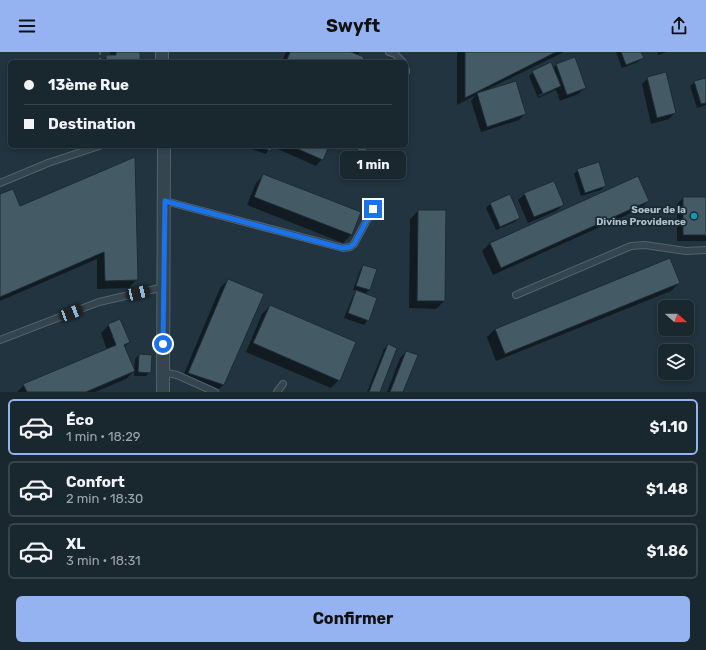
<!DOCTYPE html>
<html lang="fr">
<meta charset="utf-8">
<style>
:root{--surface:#19272f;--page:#26333b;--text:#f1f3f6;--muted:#9fa5aa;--line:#37444b;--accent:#95b2f1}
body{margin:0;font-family:Rubik,sans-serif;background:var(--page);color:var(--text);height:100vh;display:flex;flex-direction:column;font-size:15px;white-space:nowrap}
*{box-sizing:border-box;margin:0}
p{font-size:13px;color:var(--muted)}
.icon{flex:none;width:22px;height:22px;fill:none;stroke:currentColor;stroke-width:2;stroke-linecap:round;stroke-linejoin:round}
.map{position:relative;height:340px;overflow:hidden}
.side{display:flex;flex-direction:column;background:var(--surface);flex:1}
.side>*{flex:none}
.banner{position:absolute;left:8px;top:8px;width:400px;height:88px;border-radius:6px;box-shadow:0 2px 6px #0003,0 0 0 1px var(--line);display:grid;align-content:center;height:88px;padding:0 16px;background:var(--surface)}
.needle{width:26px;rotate:110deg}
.controls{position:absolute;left:658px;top:248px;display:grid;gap:8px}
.controls a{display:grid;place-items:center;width:36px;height:36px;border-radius:6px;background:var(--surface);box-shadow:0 2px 6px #0003,0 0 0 1px var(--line);font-size:20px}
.end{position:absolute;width:18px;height:18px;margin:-9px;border:5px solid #1a73e8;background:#fff;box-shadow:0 0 0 2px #fff}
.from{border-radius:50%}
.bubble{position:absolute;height:28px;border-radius:6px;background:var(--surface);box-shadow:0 2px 6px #0003,0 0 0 1px var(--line);font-size:13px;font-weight:700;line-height:28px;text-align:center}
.car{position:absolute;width:12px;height:24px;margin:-12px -6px;border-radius:5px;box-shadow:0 0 3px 1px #0007;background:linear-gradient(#222 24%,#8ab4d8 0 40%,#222 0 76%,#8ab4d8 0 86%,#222 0)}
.banner b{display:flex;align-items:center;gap:14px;height:38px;font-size:15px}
.banner b+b{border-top:1px solid var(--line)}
.banner i{width:10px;height:10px;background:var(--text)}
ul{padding:7px 0 0;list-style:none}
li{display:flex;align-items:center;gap:12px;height:56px;margin:0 8px 6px;padding:0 8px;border:2px solid var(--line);border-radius:6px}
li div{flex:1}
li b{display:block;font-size:15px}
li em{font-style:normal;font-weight:700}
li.selected{border-color:var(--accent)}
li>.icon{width:36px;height:36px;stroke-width:1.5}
.primary-button{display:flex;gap:8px;margin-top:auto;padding:8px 16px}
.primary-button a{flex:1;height:46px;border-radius:6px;background:var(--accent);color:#111;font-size:16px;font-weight:700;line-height:46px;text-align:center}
header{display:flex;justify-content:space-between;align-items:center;height:52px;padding:0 16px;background:var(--accent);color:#111;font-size:18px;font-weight:700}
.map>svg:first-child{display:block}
.shadow{fill:#0007;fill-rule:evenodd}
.building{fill:#445b65;stroke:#1c2c36}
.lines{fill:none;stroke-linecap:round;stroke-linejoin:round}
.service-casing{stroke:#53636d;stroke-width:8}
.minor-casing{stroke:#53636d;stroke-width:14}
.path{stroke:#415c59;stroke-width:2;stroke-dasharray:3 3;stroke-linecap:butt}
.service{stroke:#35454f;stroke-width:6}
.minor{stroke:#35454f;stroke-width:12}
.route{stroke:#1a73e8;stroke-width:5}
.culture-dot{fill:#0f9aa8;stroke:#1a2a33;stroke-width:1.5}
.labels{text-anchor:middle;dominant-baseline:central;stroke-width:3.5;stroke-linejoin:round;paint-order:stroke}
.poi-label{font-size:10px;font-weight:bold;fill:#b0c0ca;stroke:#1a2a33;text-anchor:end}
</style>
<header><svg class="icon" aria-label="menu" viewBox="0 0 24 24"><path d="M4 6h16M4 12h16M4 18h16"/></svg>Swyft<svg class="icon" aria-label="share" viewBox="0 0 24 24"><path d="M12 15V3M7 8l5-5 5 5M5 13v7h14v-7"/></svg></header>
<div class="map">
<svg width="706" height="340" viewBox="0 0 706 340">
<rect width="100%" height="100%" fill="#21343f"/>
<!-- shadow -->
<path class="shadow" d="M110,0H139V10H101L107,4H110Z
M286,0H360L357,3L361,10H282Z
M457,0H564L486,38L525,62L519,68L481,80L471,49L476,43L457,53Z
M616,0H640L642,6L638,10L622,16Z
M657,0H667L658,3Z
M574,6L585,36L578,42L560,49L556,38L538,46L529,24L533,20L553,16L556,13ZM556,35V37L538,45V43Z
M648,26L675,61L669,67L651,72L642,32Z
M706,27V53L697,56L690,34L695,30Z
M242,94H328L322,107L316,114L271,94L266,102Z
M359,95L362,121L357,125L346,121L355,99Z
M134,106L137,227L129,236L97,237V207L0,249V143L20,155Z
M578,118L605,133L601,138L581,144L574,122Z
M264,123L360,161L351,183L343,191L247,153L256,131Z
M638,125L648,149L640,157L493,223L482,199L490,191Z
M525,142L563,153L556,159L528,171L518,148Z
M683,146H706V189H677V152Z
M490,152L519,166L515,170L496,178L486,156Z
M418,159L444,249L436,257L409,256L410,167Z
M364,214L369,238L365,242L368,268L364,273L344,266L353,244L357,239L353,238L360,218Z
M228,228L263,242L223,333L216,340H213L181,329L220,236Z
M679,231L671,239L496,309L487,285L495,277Z
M270,254L339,328L331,336L246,300L262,262Z
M109,273L129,290L124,295L134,319L126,327L95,340H17L24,333L107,298L101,281Z
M388,293L379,340H367L384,297Z
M406,300L402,340H387L400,306Z
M139,303L150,320L146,324H134L135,307Z"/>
<!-- building -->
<path class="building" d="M116,0H140V10H106V3H116Z
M290,0H351L364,5L362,10H286Z
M465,0H556L465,46Z
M621,0H641L644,6L626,13Z
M575,5L586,36L567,43L556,12Z
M551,10L561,34L543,42L532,19Z
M666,20L676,61L657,66L647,25Z
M706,26V51L701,52L694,29Z
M516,29L526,62L487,75L477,41Z
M257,94H272L271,99Z
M291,94H329L323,108Z
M359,94L371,99L363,122L350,117Z
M135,105L138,228L105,229L104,200L0,245V142L13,137L20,154Z
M599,110L606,134L585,141L577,117Z
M263,122L361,160L352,183L254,145Z
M638,124L649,149L501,216L490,191Z
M554,129L564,153L534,165L524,141Z
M510,142L520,166L500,175L490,151Z
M683,145H706V183H683Z
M418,158H446L445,249H417Z
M670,206L680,231L505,302L495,277Z
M363,213L377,217L370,238L356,234Z
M228,227L264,242L224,333L188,321Z
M356,238L377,246L369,269L348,261Z
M270,253L356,290L340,329L253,291Z
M120,267L130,290L124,293L135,319L86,340H27L23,332L116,293L108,272Z
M388,292L397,296L380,340H369Z
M406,299L418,303L403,340H390Z
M139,302L152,303L151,321L138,320Z"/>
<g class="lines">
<!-- service casing -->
<g class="service-casing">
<path id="service" d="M389,0L395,2L403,10
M406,18V20
M0,131L48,111L99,94
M165,149L343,196L350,195L354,192L373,157
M516,243L631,194L645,193L686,199L706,198
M0,288L99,250L164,235
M162,320L177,323L215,340
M277,340L283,332"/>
</g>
<!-- minor casing -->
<g class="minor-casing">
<path id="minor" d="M162,0V10
M163,340L164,94"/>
</g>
<!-- path -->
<path class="path" d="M100,0V10"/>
<!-- service -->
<use href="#service" class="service"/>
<!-- minor -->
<use href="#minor" class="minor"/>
</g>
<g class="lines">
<!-- route -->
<path class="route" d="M163,292L165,149L342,196L350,195L354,192L373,157"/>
</g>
<!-- markers -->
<circle class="culture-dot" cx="694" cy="164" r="4"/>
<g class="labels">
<!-- poi labels -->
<g class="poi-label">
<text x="686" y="158">Soeur de la<tspan x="686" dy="12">Divine Providence</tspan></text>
</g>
</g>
</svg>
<div class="controls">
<a><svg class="needle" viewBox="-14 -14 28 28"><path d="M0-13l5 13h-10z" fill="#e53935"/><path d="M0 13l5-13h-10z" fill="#9fa5aa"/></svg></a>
<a><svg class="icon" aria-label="layers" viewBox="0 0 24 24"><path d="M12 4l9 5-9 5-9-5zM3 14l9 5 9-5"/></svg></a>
</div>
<i class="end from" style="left:163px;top:292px"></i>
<i class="end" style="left:373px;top:157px"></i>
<div class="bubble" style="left:340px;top:99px;width:66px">1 min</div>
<i class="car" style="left:138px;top:241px;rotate:77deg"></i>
<i class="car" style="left:71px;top:261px;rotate:69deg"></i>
<div class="banner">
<b><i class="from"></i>13ème Rue</b>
<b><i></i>Destination</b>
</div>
</div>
<section class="side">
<ul>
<li class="selected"><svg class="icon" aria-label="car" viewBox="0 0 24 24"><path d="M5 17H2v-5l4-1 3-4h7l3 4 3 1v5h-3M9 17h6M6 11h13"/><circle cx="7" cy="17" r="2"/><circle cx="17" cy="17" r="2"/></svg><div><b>Éco</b><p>1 min · 18:29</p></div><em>$1.10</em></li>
<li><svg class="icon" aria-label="car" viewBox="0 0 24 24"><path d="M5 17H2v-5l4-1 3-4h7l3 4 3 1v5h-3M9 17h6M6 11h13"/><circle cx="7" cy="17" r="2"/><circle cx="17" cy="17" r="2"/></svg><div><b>Confort</b><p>2 min · 18:30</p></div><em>$1.48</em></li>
<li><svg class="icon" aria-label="car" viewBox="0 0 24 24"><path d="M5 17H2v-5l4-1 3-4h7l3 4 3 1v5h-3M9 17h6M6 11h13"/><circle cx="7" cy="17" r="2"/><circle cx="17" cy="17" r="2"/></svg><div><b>XL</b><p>3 min · 18:31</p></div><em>$1.86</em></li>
</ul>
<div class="primary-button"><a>Confirmer</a></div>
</section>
